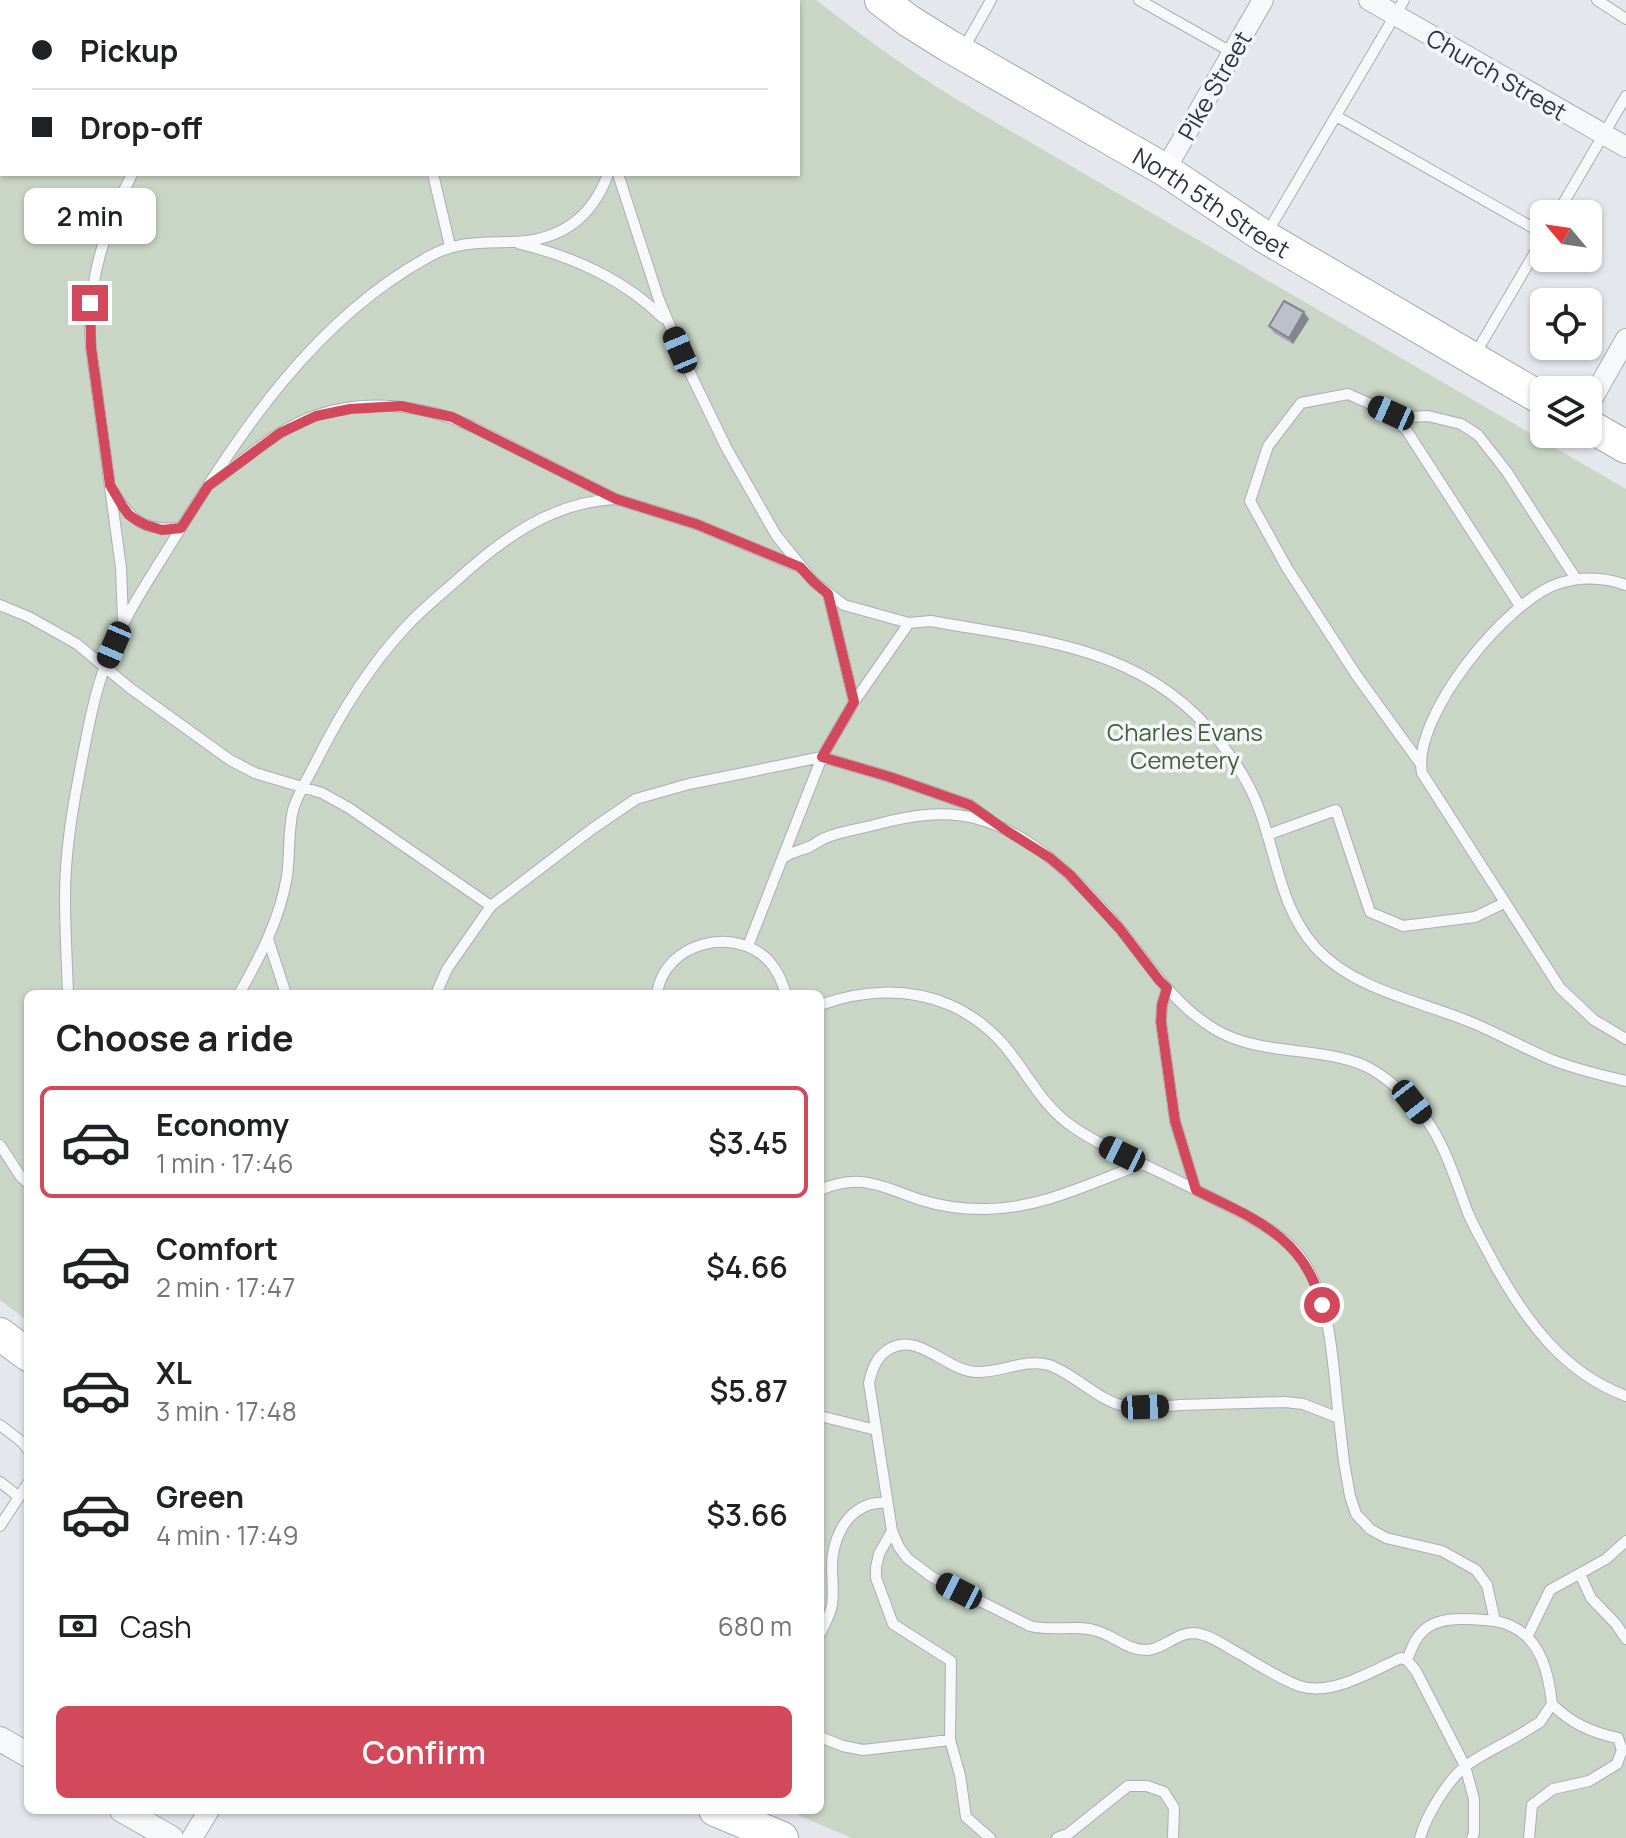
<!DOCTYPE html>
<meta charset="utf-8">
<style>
:root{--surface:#fff;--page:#f2f2f2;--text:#202124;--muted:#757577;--line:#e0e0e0;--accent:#d1495b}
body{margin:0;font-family:Manrope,sans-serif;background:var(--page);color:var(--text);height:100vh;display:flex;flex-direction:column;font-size:30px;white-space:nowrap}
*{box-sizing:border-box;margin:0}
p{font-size:26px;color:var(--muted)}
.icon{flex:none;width:44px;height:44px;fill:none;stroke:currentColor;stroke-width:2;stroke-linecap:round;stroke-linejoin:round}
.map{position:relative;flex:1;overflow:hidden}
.drawer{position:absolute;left:24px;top:990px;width:800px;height:824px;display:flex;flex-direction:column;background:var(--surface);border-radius:12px;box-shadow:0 2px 6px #0004}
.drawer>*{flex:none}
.hud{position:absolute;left:0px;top:0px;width:800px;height:176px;box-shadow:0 2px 6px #0004;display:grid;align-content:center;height:176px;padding:0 32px;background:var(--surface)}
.needle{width:52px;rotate:299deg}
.controls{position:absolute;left:1530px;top:200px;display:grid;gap:16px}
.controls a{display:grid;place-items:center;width:72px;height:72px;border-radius:12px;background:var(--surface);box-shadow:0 2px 6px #0004;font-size:40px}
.end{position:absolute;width:36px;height:36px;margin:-18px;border:10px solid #d1495b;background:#fff;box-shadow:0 0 0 4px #fff}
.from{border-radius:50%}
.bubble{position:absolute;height:56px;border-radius:12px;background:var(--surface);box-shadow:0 2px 6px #0004;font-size:26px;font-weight:600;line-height:56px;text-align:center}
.car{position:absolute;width:24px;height:48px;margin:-24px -12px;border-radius:10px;box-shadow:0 0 6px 2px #0007;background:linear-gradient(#222 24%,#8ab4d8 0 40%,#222 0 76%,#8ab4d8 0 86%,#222 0)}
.hud b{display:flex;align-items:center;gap:28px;height:76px;font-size:30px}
.hud b+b{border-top:2px solid var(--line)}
.hud i{width:20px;height:20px;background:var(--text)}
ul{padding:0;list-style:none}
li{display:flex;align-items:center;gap:24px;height:112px;margin:0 16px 12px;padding:0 16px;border:4px solid transparent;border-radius:12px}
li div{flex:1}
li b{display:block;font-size:30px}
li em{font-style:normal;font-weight:600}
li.on{border-color:var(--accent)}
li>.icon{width:72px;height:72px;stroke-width:1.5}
h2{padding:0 32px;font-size:36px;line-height:96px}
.pay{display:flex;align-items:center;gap:20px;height:88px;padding:0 32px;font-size:30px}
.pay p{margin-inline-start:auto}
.button{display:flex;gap:16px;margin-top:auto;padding:16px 32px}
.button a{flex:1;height:92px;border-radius:12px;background:var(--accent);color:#fff;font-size:32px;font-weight:600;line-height:92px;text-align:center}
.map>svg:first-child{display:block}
.green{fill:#c9d6c5;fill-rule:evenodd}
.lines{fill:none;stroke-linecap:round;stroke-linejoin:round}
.service-casing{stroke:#a9aeb7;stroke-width:12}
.minor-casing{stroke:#a9aeb7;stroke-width:22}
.tertiary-casing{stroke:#a9aeb7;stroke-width:26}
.primary-casing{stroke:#a3abb8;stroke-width:34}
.service{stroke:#f7f8fa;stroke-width:10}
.minor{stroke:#f7f8fa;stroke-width:20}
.tertiary{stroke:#f7f8fa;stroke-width:24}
.primary{stroke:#fff;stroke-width:32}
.wall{fill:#a1a5ae}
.shaded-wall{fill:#83868d}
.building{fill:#bbc0ca;stroke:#83868d;stroke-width:2}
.route{stroke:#d1495b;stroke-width:10}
.labels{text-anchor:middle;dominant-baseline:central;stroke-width:7;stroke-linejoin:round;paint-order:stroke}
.street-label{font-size:24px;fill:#2b3445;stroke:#f4f6f9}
.park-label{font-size:24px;fill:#3f6138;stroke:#f4f6f9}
</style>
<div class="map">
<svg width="1626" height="1838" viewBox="0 0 1626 1838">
<rect width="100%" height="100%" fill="#e4e7ec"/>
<!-- green -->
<path class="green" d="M0,0H816C861,35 906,68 954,98L1626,489V1838H852L786,1810H820V994H28V1321L0,1300ZM2,2H798V174H2Z"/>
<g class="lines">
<!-- service casing -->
<g class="service-casing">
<path id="service" d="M145,0V2
M543,0L544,2
M1139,0L1233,53
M1597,0L1626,19
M964,48L991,0
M1336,116L1544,234
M433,174L450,246
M618,174L659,300L692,377L727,449L776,535L814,582L844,605L909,623L931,621C1040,641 1146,646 1219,741C1235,761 1250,784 1259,809C1277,856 1280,908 1316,948C1356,991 1421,1001 1473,1023C1499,1034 1524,1048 1550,1059C1574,1069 1601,1075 1626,1081
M1557,214L1626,96
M1267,233L1404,0
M520,244C572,256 625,280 663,318
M1474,356L1544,237
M1395,418L1428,416L1461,424L1478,435L1507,472L1576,579
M213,482C245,459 278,428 317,415C367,398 426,405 473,427L616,499L696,524L799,567
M113,491C132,522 144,531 181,528
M1626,585C1604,577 1583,576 1560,583C1507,599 1411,718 1422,773L1560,988L1594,1020L1626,1039
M828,594L854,702
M0,605L29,617L77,644L130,688L230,760L255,773L322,793L349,808L491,906
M123,620L121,568L91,347C85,288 105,227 132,174
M1420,763L1357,676L1287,568L1250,501L1268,446L1301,403L1348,394L1391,413L1407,431L1520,606
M1267,835L1336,810L1370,912L1403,926L1475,917L1504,903
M782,859C790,852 799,851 809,847C815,844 820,840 825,838C841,831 861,829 878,824C909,816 942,810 974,818C1033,832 1083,885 1121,930C1150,966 1175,1006 1216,1030C1261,1056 1316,1046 1363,1065C1381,1073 1397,1087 1411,1101C1442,1132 1453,1174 1468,1213C1476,1232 1487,1249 1496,1267C1527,1322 1564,1373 1626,1396
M268,939L286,994
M748,946L822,757L854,702L909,623
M1167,988L1162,1005L1161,1022L1175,1121L1196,1190
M68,994C67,962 65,930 65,897C65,851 73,805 82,760C88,729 94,696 105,666C121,620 149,580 174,539C242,430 314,319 430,256C457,241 483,243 512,242C560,241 592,218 608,174
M239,994C260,957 280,919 287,876C290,855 288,831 293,810C298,793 309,776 317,760C340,714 369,667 404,629C420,611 439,596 457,580C503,538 552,502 616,499
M436,994L447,969L491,906L592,829L636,799L689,784L822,757L890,777L970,805L989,819
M657,994C664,942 735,925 769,961C778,971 782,982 786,994
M820,1005C861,990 908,987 950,1005C973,1015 996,1033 1011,1054C1031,1080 1045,1108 1073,1127C1095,1142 1119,1153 1143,1164C1172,1178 1201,1192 1230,1207C1255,1220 1281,1233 1299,1255C1333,1300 1332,1364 1339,1418
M0,1145L21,1177L28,1183
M820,1190C861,1172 882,1187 921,1200C940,1206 962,1209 982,1209C1038,1210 1091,1183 1142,1164
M820,1416L876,1430
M0,1425L22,1442L28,1450
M0,1482L19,1497L28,1483
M0,1526L19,1497
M892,1531L879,1554L876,1567V1578L893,1624L951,1661L950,1740L960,1775L966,1817L990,1838
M1580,1574L1591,1598L1616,1624L1626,1639
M820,1634C825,1624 830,1615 832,1605C834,1592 832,1579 832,1567C832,1543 843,1514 868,1505C873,1503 880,1503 886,1502
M1527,1637L1550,1590L1606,1559L1626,1541
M1407,1660C1410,1653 1413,1643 1418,1637C1434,1613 1470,1619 1495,1621
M820,1737L843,1746L863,1750L950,1740
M1057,1838L1068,1834L1128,1786H1147L1164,1792L1174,1808L1173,1838
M1420,1838C1426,1816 1448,1779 1467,1765C1487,1751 1511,1741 1532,1727L1540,1722L1552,1704
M1472,1838L1474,1833V1799L1465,1766L1416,1671L1407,1660L1401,1658C1374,1670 1334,1695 1303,1687C1284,1682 1256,1663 1238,1653C1225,1646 1209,1634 1194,1633C1176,1633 1165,1648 1148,1650C1128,1651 1115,1636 1097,1631C1076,1624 1052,1632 1030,1626L932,1577L907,1558L899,1547L892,1531L869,1383C872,1369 877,1355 891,1348C920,1333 947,1371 976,1372C1001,1373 1025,1358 1049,1365C1075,1374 1100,1402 1125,1406C1143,1409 1162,1406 1180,1405C1215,1404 1250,1403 1285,1402L1303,1404L1339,1418L1344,1462L1350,1496L1356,1514L1370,1529L1386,1538L1442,1551L1476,1570L1487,1585L1495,1621C1501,1622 1508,1624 1513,1627C1542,1641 1549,1676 1552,1704C1570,1723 1593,1733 1618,1738L1622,1750L1617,1764L1589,1781L1553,1789L1532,1805L1529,1838"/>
</g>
<!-- minor casing -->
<g class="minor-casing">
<path id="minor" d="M1369,0L1626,147
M1165,170L1263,0
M1588,406L1626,339
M192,1838L209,1810"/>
</g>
<!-- tertiary casing -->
<g class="tertiary-casing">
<path id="tertiary" d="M0,1739L28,1755
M122,1810L171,1838"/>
</g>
<!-- primary casing -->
<g class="primary-casing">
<g id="primary">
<path id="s1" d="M881,0L909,21L949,46L1165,170L1265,237L1544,400"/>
<path d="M1588,425L1626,447"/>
<path d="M0,1334L28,1355"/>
<path d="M715,1810L782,1838"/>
</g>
</g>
<!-- service -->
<use href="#service" class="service"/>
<!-- minor -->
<use href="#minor" class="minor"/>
<!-- tertiary -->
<use href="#tertiary" class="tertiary"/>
<!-- primary -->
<use href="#primary" class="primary"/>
</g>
<!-- wall -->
<path class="wall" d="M1309,319L1293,344L1274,333L1269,326Z"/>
<!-- shaded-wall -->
<path class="shaded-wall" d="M1304,312L1309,319L1293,344L1289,338Z"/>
<!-- building -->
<path class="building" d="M1284,301L1304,312L1289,338L1269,326Z"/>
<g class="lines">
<!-- route -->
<path class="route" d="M90,303L91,347L110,485L123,507L129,515L138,521L146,525L162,530L181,528L208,486L280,433L316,416L350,409L401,406L452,417L616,499L696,524L800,567L814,582L828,594L854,702L822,757L890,777L970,805L1007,831L1050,858L1070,875L1120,929L1159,980L1167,988L1162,1005L1161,1022L1175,1121L1196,1190C1254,1219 1304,1236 1322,1305"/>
</g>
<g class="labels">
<!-- street labels -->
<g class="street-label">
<text transform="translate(1497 74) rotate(30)">Church Street</text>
<text transform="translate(1214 85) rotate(-60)">Pike Street</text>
<text stroke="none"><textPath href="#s1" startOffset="388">North 5th Street</textPath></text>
</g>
<!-- park labels -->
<g class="park-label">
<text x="1185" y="731">Charles Evans<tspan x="1185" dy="28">Cemetery</tspan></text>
</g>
</g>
</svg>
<div class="controls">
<a><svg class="needle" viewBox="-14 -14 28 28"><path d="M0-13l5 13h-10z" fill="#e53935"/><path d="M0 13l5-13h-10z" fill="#757577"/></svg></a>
<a><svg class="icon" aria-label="locate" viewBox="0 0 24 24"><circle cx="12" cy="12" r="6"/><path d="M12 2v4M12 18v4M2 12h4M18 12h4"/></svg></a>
<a><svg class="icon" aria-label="layers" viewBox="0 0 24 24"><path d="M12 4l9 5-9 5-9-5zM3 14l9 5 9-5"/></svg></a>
</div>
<i class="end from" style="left:1322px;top:1305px"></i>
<i class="end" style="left:90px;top:303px"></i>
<div class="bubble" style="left:24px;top:188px;width:132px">2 min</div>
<i class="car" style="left:680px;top:350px;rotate:337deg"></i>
<i class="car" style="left:1391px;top:413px;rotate:294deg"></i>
<i class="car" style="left:114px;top:645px;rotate:203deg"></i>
<i class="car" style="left:1412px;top:1102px;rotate:142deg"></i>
<i class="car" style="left:1122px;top:1154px;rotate:296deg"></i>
<i class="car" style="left:1145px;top:1407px;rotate:88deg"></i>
<i class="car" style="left:959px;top:1591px;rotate:297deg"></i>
<div class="hud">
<b><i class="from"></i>Pickup</b>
<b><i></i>Drop-off</b>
</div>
<section class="drawer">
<h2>Choose a ride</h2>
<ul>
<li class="on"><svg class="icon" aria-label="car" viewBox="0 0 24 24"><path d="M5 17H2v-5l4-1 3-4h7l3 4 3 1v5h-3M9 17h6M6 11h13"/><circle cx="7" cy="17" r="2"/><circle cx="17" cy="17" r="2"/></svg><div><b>Economy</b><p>1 min · 17:46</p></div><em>$3.45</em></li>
<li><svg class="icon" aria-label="car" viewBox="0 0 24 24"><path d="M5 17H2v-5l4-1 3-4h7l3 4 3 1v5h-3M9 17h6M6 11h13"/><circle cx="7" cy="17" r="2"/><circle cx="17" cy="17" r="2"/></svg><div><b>Comfort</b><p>2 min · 17:47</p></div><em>$4.66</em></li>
<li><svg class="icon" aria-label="car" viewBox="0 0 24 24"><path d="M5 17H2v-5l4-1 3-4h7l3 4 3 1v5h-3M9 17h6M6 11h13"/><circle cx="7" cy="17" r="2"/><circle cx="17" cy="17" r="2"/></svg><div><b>XL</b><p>3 min · 17:48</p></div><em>$5.87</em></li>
<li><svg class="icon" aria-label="car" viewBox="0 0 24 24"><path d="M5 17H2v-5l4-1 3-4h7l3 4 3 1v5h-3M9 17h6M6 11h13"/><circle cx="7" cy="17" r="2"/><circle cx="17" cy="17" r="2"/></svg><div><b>Green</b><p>4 min · 17:49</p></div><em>$3.66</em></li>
</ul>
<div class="pay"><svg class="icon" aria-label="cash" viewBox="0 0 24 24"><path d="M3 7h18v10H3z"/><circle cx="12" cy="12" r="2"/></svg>Cash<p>680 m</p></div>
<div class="button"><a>Confirm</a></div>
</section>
</div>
